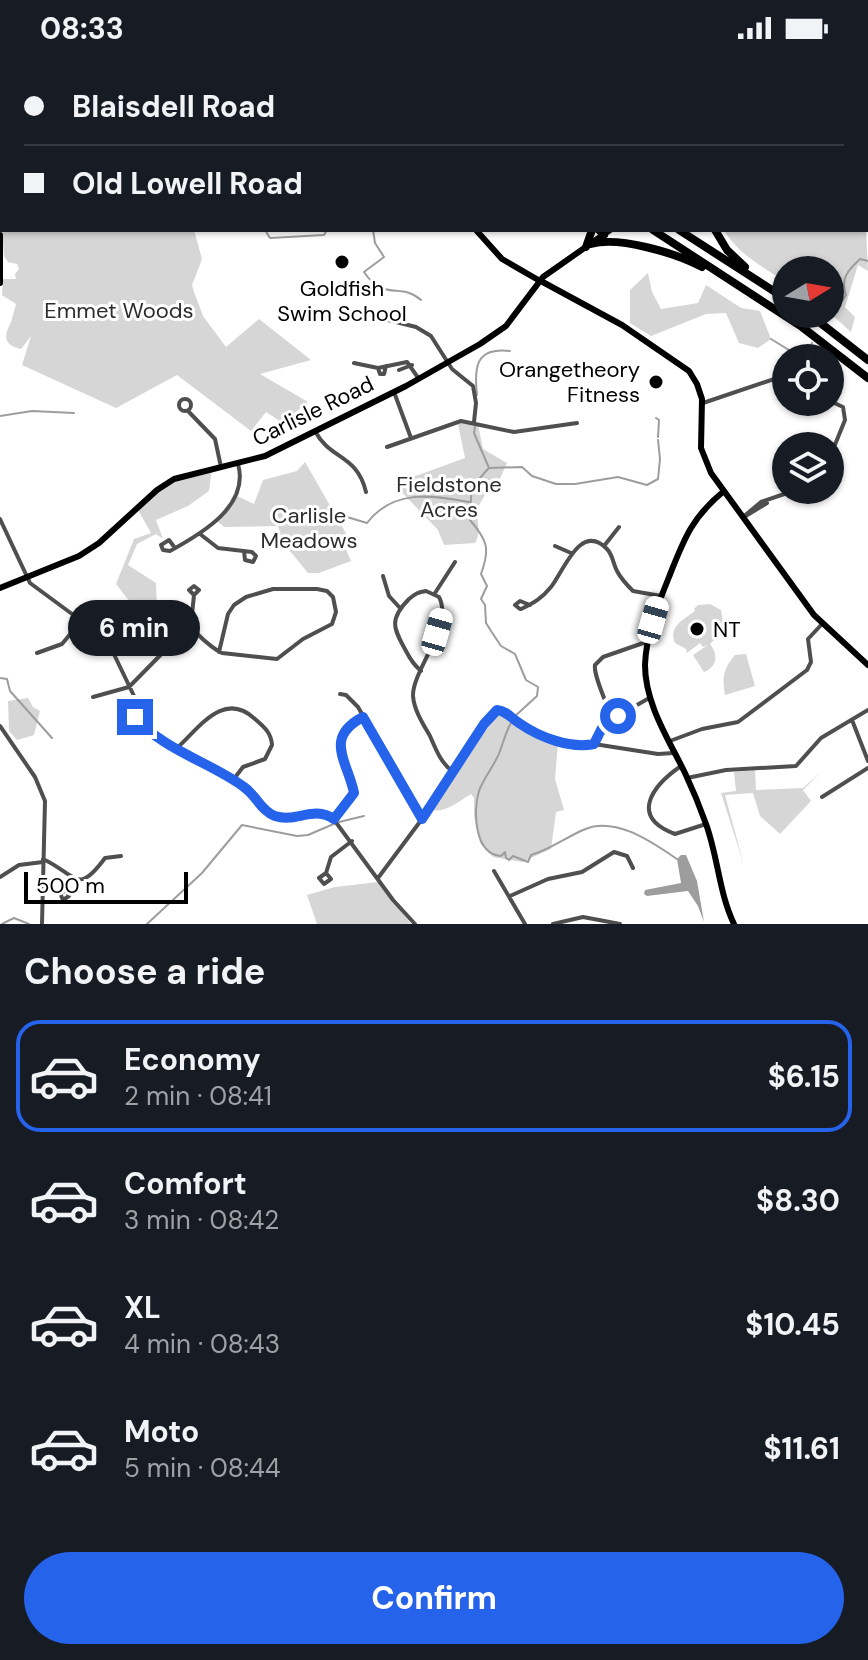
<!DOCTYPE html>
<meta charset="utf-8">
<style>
:root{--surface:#171b24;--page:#242831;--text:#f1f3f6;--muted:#9ea1a6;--line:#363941;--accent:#2563eb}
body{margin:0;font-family:"DM Sans",sans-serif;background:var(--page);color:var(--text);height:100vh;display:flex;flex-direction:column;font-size:30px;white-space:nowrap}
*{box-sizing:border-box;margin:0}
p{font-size:26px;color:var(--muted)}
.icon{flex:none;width:44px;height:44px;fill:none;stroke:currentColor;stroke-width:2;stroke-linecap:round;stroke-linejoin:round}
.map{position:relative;height:868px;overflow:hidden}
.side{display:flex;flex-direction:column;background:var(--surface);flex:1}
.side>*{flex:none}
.guide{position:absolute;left:0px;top:0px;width:868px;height:176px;box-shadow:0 2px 6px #0004;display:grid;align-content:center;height:176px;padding:0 24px;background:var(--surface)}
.needle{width:52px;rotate:79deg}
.buttons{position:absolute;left:772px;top:200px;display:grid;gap:16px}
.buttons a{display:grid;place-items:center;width:72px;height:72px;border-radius:50%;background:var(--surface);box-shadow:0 2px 6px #0004;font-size:40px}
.scale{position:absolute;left:24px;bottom:20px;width:164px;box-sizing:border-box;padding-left:8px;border:4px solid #000;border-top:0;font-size:22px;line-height:28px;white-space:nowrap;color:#000;-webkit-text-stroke:6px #fff;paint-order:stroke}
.end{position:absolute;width:36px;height:36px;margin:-18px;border:10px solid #2563eb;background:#fff;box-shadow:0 0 0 4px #fff}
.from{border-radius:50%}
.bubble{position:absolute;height:56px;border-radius:28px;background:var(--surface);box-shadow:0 2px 6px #0004;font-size:26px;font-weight:700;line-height:56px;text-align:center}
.car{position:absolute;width:24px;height:48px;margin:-24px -12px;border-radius:10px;box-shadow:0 0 6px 2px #0007;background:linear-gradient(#fff 24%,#345 0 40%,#fff 0 76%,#345 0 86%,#fff 0)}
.guide b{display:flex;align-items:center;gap:28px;height:76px;font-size:30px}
.guide b+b{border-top:2px solid var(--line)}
.guide i{width:20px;height:20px;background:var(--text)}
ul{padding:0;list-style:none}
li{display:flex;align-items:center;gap:24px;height:112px;margin:0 16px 12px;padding:0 8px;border:4px solid transparent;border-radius:24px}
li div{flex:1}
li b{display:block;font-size:30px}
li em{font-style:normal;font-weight:700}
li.current{border-color:var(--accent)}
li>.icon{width:72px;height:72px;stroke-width:1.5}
h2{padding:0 24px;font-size:36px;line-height:96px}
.action{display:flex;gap:16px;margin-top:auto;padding:16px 24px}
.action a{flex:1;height:92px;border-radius:48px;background:var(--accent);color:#fff;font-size:32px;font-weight:700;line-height:92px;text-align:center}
.status{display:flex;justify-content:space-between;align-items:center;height:56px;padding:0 40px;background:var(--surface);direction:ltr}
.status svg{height:22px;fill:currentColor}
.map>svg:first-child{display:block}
.green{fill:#d6d6d6}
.water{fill:#9d9d9d}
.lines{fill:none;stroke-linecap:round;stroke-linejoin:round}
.stream{stroke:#9d9d9d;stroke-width:2}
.minor{stroke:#4f4f4f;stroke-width:4}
.major{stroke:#000;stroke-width:6}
.highway{stroke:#000;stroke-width:8}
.route{stroke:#2563eb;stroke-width:10}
.poi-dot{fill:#000;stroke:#fff;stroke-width:3}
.labels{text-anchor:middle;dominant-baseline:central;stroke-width:6;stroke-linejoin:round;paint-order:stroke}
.poi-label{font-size:22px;fill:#000;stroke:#fff}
.park-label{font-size:22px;fill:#2d2d2d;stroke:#fff}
.street-label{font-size:22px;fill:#000;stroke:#fff}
</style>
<div class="status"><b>08:33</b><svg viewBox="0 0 49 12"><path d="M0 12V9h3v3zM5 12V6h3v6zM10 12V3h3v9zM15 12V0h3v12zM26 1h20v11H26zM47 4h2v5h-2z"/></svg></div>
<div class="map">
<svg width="868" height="868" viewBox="0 0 868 868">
<rect width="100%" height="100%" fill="#fff"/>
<!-- green -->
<path class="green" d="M2,174H194L202,203L192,229L194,236L203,260L226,291L259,263L311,304L260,318L308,346L283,367L266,356L251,375L177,319L116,352L22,309L31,280L21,293C5,289 3,282 10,268C13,262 14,254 16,248L2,239L3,223H16L15,218L19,213L17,208L8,206L4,200Z
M724,174H866L868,215L858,209L845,251L855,261L851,276L830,257V214H786V226C764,212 737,197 724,174Z
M648,217L652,236L661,253L698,247L706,229L741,252L760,255L771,283L758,292L739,287L726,257L706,258L651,280L630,267V234Z
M462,367L478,369L483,393L507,407L499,425L491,428L477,453C476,465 482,475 475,487L444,489L438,474L394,428L465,402L458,368Z
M305,406L351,486L345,491L351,505L319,517H308L281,484L278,470L224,471L217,465L237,440L254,448L263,424L297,415Z
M212,412L209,435L188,450L156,464L163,483L156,478L137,488L128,509L156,527L157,553L140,559L116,528L134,483L151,477L138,454L170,425Z
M710,548L721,554L723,566L726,569L714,578V584L710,588C718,598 718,610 704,616L693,599L708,589L703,591L700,587L687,597L686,593L675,587C668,571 683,564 695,555L694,553L698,549Z
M746,598L755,630L725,639C722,622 723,613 735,599Z
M28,642L33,651L40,655L34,679L17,684L9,675L8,645Z
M498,657L505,659L519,671L558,688L555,723L564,754L556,756L551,793L522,806L493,801L480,787L474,760V742L471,738C459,745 446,757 432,754Z
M755,714L756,734L803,732L822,715L803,734L811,745L780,778L760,760L753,737L725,739L744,809L721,737L736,735L734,716Z
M378,826L411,868H317L307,839L335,831Z"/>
<!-- water -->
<path class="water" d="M681,799H686L697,825L704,866L698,850L688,835L647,840L644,838L645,834L681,827L677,803Z"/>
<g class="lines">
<!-- stream -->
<path class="stream" d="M0,15L2,14
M265,174L270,182L324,179L327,174
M373,174L375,187L384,201L364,216C384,246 401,226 421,244
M833,258L846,239C840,223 848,214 860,203L868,205
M771,283L802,302
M807,302L812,287
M477,339C474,312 475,291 510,295
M0,360L32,355L74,357
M656,362L659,364L658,381
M475,370L474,377L489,412
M337,458L367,467C393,433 431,439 469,446
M0,622L7,623L10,635L52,682
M514,661L537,640L538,631L526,624L515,598L501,590L493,578L486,567L485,549L481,543L487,530L481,518C490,493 488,485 470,464C473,456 470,451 471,443C471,432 482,419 489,412L522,411L532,420L556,428H575L618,421L647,429L658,423L660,403L658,384
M512,665C506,675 504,684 500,695C495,709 484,721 479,735C473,755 474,798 501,800L505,796L506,802L509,804L513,800L528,806L531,799C549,794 565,782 583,774C614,759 652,786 677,803
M339,766L364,760
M2,868L14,862L29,868
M147,868L202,817L242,769L297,780L308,779L336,767"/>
<!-- minor -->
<path class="minor" d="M841,0L843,2
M704,2V0
M749,2L750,0
M0,33L2,34
M0,109L2,108
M866,144L868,146
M368,259L416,271L431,280L452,313L473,330L476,347L474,366
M354,307L378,312L407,306L419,323
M378,312L380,318H384L386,310
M399,314L412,309
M394,336L411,382
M179 349a6 6 0 1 1 12 0a6 6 0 1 1-12 0Z
M830,345L843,351L845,364L830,401
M703,347L786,319
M188,355L215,383L221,411
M315,375C330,404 357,398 366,436
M387,391L461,365L514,376L577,367
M743,461L761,446L796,434
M744,461L767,447
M0,463L30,527L91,572L110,590L135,642L136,663C168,691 207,706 242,729C254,737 259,753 272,759C293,768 311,749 332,761L393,844L415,868
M200,478L218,492L252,496L256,500L253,506L245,504L244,495
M555,490L571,497
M604,490L619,471
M175,492L169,484L161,489L163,494L170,495C201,478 250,450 238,408
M383,520L389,540L400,552
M435,537L455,506
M530,549L520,545L515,549L520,553H521C534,547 542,542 551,531C563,517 580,465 607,493C613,499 613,508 617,515C621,523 627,529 633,535L661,540
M189,570C199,579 209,591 222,597L277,603L303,583L332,568L336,556L333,541L327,535L317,533H273L246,541L234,549L228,558L219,596
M37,597L62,588L81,565
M421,615C414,609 410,603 406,595C393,572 389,563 409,543C415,538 418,536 426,535L439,541C454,569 412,615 413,640C414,654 423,668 430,680C436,694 441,707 453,716
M340,638L346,639L358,651L422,763
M93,641L129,631L191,568L194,539L199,534L194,530L189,534L194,539
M612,663C608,650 593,619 595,609L603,601L649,585
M852,664L868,705
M0,670L35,721L45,745L42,868
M670,685L702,673L738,666L807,614L811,606L808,583L822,568
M594,688L609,665L651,641
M177,692C200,671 224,634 255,663C264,671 271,676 272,689L265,703L243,711L233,724
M681,710C652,730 629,761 675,778L706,768
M687,722L726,714L796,710L821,682L868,654
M822,741L868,712
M334,763L354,737C347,706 324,682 363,661
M43,803C77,819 77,840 105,802L121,800
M494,815L525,868
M326,817L319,822L324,828L331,823L326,817L331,801L352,785
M0,821L19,809L43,806
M378,822L422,763L487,665L497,654L505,655L520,668L539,678L572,689L594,688L658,698L674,697
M42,829L60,837L67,834L69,840L63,844L60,837
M510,840L548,823L582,816L614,796L627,800L633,812
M553,868L583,861L620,868"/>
<!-- major -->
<path class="major" d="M267,0L269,2
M797,2L798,0
M476,174L502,203L540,225
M0,179V227
M539,224L622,269L689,315L697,328L702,343L701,392L711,417L814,559L868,609
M724,435C692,461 684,483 669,521C658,548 646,579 645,609C645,648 669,684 685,717C693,734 700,751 706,768C718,801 719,837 734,868
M0,532L79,500L99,487L157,434L174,423L265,400L406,330L480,288L506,270L543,221L610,174"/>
<!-- highway -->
<path class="highway" d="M386,0L389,2
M411,0L414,2
M599,174L604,179
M653,174L802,271L868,322
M679,174L786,243
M715,174L727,194L745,211
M591,188C619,180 675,197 702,211
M586,191L592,174
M809,258L868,304"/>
</g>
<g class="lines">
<!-- route -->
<path class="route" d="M135,661C163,694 210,706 244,731C256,739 261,755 275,760C297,767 313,749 334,763L354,737C348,706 323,682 363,661L422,763L484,668L497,654C507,655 511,662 519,667C539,681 570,693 594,688L602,672L618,660"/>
</g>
<!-- markers -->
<g class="poi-dot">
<circle cx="342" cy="206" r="8"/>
<circle cx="656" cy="326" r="8"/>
<circle cx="697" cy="573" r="8"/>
</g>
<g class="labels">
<!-- poi labels -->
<g class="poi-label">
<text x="342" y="232">Goldfish<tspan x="342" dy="25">Swim School</tspan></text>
<text x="640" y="313" text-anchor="end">Orangetheory<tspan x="640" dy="25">Fitness</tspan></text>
<text x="713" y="573" text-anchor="start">NT</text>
</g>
<!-- park labels -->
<g class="park-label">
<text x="119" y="254">Emmet Woods</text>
<text x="449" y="428">Fieldstone<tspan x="449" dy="25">Acres</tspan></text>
<text x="309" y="459">Carlisle<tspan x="309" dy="25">Meadows</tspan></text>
</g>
<!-- street labels -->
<g class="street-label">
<text transform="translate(313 355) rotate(-26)">Carlisle Road</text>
</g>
</g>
</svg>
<div class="buttons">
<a><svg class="needle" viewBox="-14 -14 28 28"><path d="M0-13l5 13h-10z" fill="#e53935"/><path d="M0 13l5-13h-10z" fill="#9ea1a6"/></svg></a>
<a><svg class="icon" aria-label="locate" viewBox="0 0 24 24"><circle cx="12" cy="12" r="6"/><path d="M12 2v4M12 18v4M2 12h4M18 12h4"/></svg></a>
<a><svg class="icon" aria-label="layers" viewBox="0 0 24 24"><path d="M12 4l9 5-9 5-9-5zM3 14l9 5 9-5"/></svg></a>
</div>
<div class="scale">500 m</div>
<i class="end from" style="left:618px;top:660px"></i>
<i class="end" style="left:135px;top:661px"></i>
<div class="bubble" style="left:68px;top:544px;width:132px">6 min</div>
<i class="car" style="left:653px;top:564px;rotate:16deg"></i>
<i class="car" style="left:437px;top:576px;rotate:16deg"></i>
<div class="guide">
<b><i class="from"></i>Blaisdell Road</b>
<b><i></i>Old Lowell Road</b>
</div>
</div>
<section class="side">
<h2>Choose a ride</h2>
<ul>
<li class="current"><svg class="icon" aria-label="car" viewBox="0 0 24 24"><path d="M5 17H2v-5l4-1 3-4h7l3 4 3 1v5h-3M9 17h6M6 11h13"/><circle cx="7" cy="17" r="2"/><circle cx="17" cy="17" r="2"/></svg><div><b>Economy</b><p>2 min · 08:41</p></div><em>$6.15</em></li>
<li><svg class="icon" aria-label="car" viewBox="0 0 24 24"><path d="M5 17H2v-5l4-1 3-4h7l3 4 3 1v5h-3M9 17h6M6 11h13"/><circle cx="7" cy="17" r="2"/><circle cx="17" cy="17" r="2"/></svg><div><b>Comfort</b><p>3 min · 08:42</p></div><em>$8.30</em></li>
<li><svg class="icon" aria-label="car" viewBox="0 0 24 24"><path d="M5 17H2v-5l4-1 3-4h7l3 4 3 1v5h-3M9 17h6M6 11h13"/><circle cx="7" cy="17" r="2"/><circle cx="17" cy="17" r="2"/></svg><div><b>XL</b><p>4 min · 08:43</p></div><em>$10.45</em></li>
<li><svg class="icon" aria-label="car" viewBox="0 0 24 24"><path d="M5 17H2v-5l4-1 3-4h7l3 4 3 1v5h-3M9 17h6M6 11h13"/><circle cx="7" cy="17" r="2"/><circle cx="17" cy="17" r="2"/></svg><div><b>Moto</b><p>5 min · 08:44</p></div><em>$11.61</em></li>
</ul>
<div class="action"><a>Confirm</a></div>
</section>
